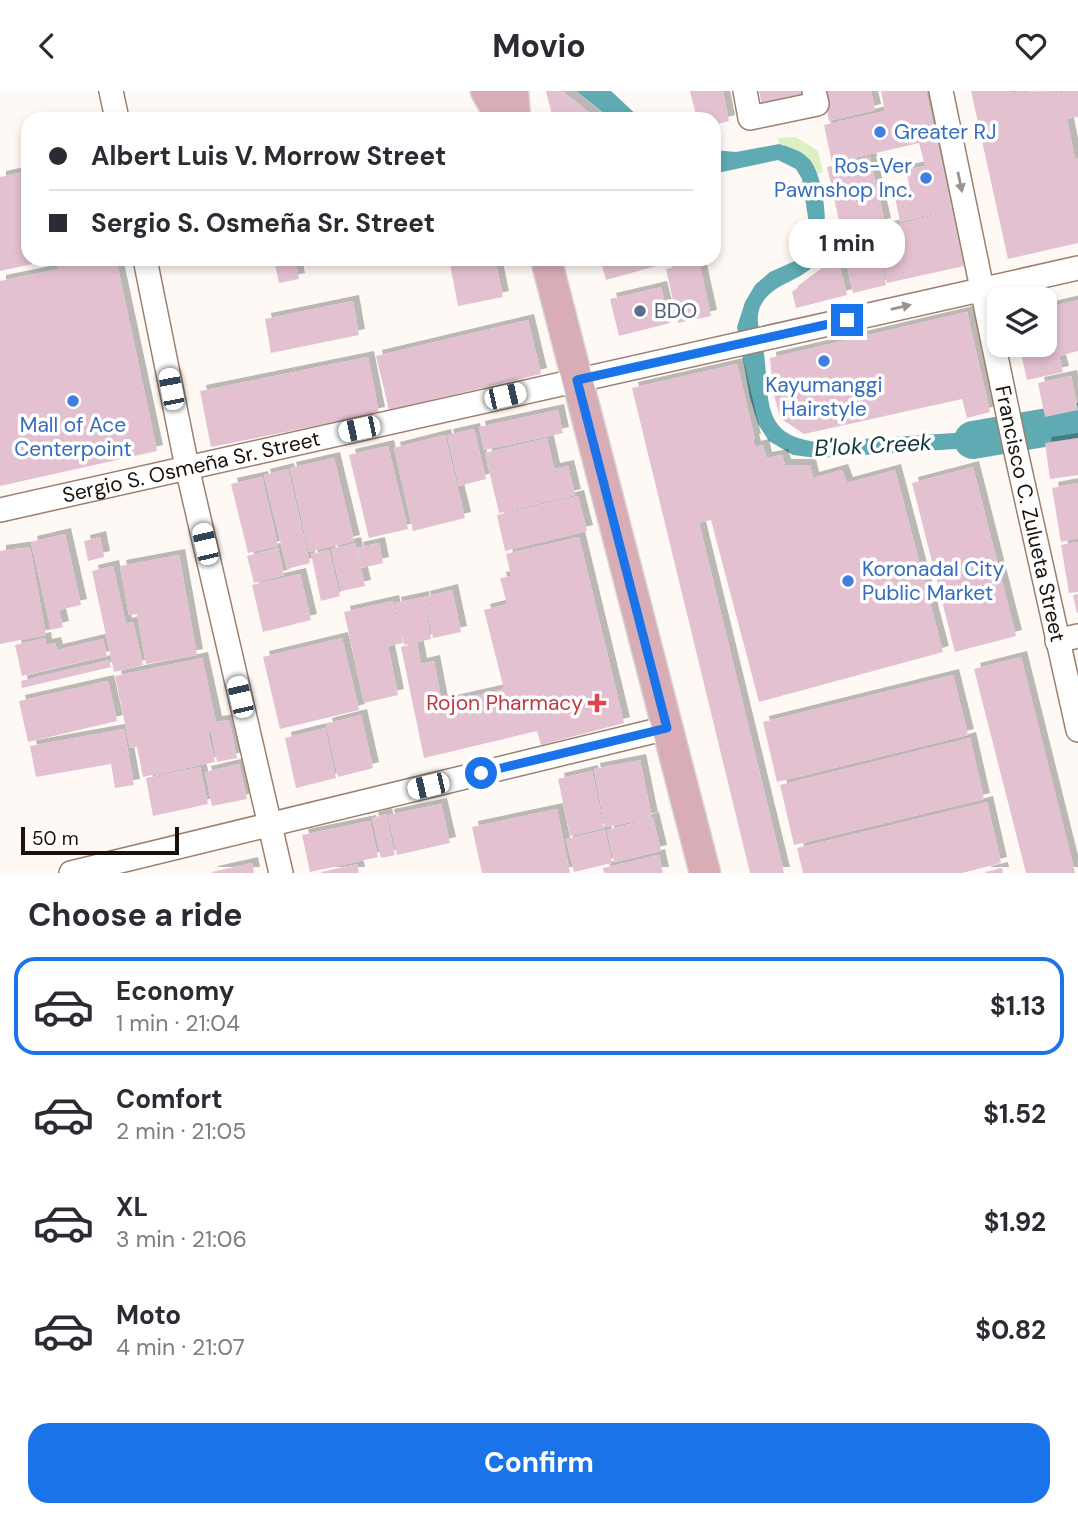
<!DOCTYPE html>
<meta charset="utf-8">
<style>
:root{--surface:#fff;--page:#f2f2f3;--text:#2b2b33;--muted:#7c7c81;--line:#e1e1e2;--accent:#1a73e8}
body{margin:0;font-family:"DM Sans",sans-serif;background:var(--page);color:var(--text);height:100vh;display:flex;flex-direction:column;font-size:26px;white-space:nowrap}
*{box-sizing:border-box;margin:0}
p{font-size:23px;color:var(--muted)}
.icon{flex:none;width:38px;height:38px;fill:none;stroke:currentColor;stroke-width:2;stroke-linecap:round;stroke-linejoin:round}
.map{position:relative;height:782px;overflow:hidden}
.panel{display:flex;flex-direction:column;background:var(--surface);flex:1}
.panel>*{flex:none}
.hud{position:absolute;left:21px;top:21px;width:700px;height:154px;border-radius:21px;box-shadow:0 4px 10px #0003;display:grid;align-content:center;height:154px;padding:0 28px;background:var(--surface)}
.fabs{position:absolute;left:987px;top:196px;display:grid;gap:14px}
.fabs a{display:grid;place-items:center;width:70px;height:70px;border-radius:14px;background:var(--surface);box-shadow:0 4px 10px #0003;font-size:35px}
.scale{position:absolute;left:21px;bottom:18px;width:158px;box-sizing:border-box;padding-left:7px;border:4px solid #1b110a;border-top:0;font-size:19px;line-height:24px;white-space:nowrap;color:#1b110a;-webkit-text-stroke:5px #fff;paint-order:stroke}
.end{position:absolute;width:32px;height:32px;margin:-16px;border:9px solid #1a73e8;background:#fff;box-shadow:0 0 0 4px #fff}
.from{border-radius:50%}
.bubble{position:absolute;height:49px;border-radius:21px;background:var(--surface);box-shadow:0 4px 10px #0003;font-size:23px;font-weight:700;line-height:49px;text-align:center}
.car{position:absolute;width:21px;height:42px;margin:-21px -10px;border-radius:9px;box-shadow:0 0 5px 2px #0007;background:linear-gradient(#fff 24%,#345 0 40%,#fff 0 76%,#345 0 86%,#fff 0)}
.hud b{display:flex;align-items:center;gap:24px;height:66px;font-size:26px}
.hud b+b{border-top:2px solid var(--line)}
.hud i{width:18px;height:18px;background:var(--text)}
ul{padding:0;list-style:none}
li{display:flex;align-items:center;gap:21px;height:98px;margin:0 14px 10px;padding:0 14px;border:4px solid transparent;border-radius:21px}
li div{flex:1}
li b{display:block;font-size:26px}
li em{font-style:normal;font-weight:700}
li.on{border-color:var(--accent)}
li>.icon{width:63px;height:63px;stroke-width:1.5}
h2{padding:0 28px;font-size:32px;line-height:84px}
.button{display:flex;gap:14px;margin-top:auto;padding:14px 28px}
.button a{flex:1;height:80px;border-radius:21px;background:var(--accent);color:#fff;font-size:28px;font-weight:700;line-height:80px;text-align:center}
header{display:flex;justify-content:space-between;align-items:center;height:91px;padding:0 28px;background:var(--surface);font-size:32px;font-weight:700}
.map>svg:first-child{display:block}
.green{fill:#dcf0c4}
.water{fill:#5faab3}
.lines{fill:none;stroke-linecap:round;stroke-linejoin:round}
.river{stroke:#5faab3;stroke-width:38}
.building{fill:#e3c1d0;filter:url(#shadow)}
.minor-casing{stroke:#9c806e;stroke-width:26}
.major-casing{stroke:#d6d4d3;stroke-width:33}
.minor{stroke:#fff;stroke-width:23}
.major{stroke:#d9adb6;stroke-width:30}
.oneway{fill:#989491}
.route{stroke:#1a73e8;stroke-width:9}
.shop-dot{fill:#3f7fe0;stroke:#fff;stroke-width:2.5}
.service-dot{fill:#5c6f8a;stroke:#fff;stroke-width:2.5}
.health-dot{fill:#e0444e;stroke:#fff;stroke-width:2.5}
.labels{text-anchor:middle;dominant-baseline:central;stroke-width:7;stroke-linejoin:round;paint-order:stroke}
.shop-label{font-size:21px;fill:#366cbe;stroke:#fff;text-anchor:start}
.service-label{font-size:21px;fill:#4e5e75;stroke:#fff;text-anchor:start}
.street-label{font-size:21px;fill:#1b110a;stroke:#fff}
.health-label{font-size:21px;fill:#be3a42;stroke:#fff;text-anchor:end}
.water-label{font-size:23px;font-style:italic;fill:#12383c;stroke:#fff}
</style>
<header><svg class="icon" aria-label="back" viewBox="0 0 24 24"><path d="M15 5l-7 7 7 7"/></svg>Movio<svg class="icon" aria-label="heart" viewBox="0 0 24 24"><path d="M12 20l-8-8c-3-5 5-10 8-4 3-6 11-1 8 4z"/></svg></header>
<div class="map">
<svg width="1078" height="782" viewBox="0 0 1078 782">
<defs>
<filter id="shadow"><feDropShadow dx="6" dy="-6" stdDeviation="0" flood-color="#0004"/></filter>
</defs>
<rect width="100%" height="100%" fill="#fff9f5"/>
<!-- green -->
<path class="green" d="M796,46L818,60L823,81L817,83C807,64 800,59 779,53L778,47Z"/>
<!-- water -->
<path class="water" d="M576,0H611L641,28H611Z
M779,53C789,56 800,59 808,67C825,83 831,150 818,169C803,192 772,190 760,216C754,231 762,247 764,263C770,308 760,344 817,351L984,340L1008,336L1011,352L986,356L817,367L793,364L769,350L758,333L750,307L737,236L745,211L755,194L770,181L797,169L809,151L810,139L802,88L796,78L778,69L722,81L714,80V59L736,61Z"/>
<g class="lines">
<!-- river -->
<path class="river" d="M973,349L1078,331"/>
</g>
<!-- building -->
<path class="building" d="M546,0H562L597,28H553Z
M690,0H723L729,30L714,34V28H697Z
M759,0H804L805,6L762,15Z
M823,0H871L875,19L829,30Z
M881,0H926L952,119L900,131L895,106L911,103L906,79L925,75L919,52L832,72L824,34L885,20Z
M971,0H1011V2L1023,0L1033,46L1024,1L1060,0L1064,15L1062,0H1078V26L1067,28L1075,68L1078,67V152L1008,168Z
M870,66L885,133L842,143L827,76Z
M28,80V168L51,169L0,180V86Z
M952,120L964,175L887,192L876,139Z
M874,140L886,194L853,202L841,147Z
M837,164L847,204L796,217L792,201L819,181Z
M57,168H116L157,360L0,395V190L59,178Z
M267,168H295L299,188L279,192L275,173L268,174Z
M449,168H495L503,206L458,215Z
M600,168H678V169L606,189Z
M699,170L711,225L678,232L666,178Z
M661,196L670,232L619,245L610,208Z
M1078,209V260L1059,265L1063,281L1027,289L1019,254H1045V217Z
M353,210L359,244L271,262L265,228Z
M967,221L990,321L967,327L962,308L804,343L780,327L773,299L770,267Z
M528,229L541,283L389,319L376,265Z
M368,266L379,322L211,356L200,300Z
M737,273L755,349H753L755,356L763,354L766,367L782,364L785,374H810L813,387L842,379L847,392L895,379L943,561L759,611L711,429L699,432L784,782H750L632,297Z
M1071,285L1078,319L1045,326L1038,292Z
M558,319L563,342L484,359L479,336Z
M474,338L486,388L459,395L447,344Z
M445,344L465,427L413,440L394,357Z
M547,347L554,378L568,375L575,404L499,422L485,362Z
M1078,347V384L1050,388L1045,352Z
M388,355L408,438L369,447L349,364Z
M334,367L354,450L309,461L290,377Z
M973,376L1016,545L955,561L912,392Z
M288,378L310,472L287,478L264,384Z
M262,386L278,455L248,462L231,393Z
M1078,392V447L1061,451L1052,397Z
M578,405L587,440L505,460L497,424Z
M65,443L81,514L59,519L63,536L51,539L31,451Z
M100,446L104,466L88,470L84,450Z
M579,446L624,632L541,654L537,640L424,667L401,556L417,552L421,573L434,570L442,612L504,598L484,519L507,513L500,487L511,485L506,463Z
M1078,451V501L1069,502L1061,454Z
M355,452L365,495L341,500L331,458Z
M379,452L383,472L362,477L357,457Z
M30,456L46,544L0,553V460Z
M278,457L284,484L254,492L247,465Z
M329,459L340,505L321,510L311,463Z
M179,464L197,564L146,573L137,523L129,524L120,475Z
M113,475L126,533L133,531L143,574L114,581L92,480Z
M300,483L311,529L263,541L252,494Z
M452,499L461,541L433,547L424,506Z
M1078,503V522H1077L1073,504Z
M423,506L431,548L404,554L395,512Z
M393,510L403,552L388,555L398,604L364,612L344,521Z
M45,547L46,554L55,552L57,559L103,548L107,565L22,585L15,554Z
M342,547L359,619L280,638L263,566Z
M1021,566L1075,782H1026L974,578Z
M202,567L216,631L229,629L237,667L217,671L211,640L208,641L215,671L143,686L137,656L130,657L115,585Z
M109,569L111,576L22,597L21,590Z
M953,584L968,644L777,691L763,631Z
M108,590L117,630L28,651L19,610Z
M361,624L373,677L338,686L326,633Z
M325,637L336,687L296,697L285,647Z
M124,638L134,694L115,697L111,673L36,686L30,655Z
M970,647L984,708L794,754L780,694Z
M640,669L652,727L605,736L594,678Z
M239,673L247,708L212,715L205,681Z
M200,676L208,713L153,725L146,687Z
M592,680L604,737L570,745L558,688Z
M987,711L1001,772L962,782H803L797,757Z
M441,713L450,752L397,764L388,724Z
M557,718L570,782H482L472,736Z
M386,723L395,764L381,767L372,727Z
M653,727L661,760L614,771L607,739Z
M370,730L378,766L310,781L302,744Z
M605,739L612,772L574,781L566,748Z
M659,764L663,782H604L603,777Z
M252,772L254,782H212V781Z
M357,773L359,782H321V781Z
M1002,777L1003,782H985V781Z"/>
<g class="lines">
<!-- minor casing -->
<g class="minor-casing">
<g id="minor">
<path d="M111,0L117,28"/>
<path d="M745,0L750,27L817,13L814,0"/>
<path id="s1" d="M941,0L1014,352L1078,639"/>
<path d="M145,168L187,376L281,782"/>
<path id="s2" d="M0,419L1078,177"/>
<path d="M1057,550L1078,545"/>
<path d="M71,782L667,637"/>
</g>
</g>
<!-- major casing -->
<g class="major-casing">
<path id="major" d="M486,0L502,28
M513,0L515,28
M546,168L705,782"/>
</g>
<!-- minor -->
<use href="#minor" class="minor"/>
<!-- major -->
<use href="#major" class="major"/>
</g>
<!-- one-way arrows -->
<defs><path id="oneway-solid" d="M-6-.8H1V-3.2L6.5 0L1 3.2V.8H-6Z" transform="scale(1.75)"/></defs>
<g class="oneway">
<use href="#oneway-solid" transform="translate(960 91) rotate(78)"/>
<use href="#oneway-solid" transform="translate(901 216) rotate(-13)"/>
</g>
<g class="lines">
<!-- route -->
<path class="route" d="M481,682L667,637L577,289L847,229"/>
</g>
<!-- markers -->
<g class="shop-dot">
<circle cx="880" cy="41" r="7"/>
<circle cx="926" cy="87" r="7"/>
<circle cx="824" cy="270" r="7"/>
<circle cx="73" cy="310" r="7"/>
<circle cx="848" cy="490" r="7"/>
</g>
<circle class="service-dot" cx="640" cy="220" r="7"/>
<path class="health-dot" d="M593.5 601.5h7v7h7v7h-7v7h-7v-7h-7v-7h7z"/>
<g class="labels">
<!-- shop labels -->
<g class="shop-label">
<text x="894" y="41">Greater RJ</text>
<text x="912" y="75" text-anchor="end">Ros-Ver<tspan x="912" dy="24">Pawnshop Inc.</tspan></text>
<text x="824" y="294" text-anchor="middle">Kayumanggi<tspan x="824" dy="24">Hairstyle</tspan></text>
<text x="73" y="334" text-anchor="middle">Mall of Ace<tspan x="73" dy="24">Centerpoint</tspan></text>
<text x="862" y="478">Koronadal City<tspan x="862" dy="24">Public Market</tspan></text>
</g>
<!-- service labels -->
<g class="service-label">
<text x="654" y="220">BDO</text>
</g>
<!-- street labels -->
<g class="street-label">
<text stroke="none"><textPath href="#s2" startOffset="196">Sergio S. Osmeña Sr. Street</textPath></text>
<text stroke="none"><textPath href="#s1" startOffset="432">Francisco C. Zulueta Street</textPath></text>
</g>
<!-- health labels -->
<g class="health-label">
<text x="583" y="612">Rojon Pharmacy</text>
</g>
<!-- water labels -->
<g class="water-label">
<text transform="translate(873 354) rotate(-3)">B'lok Creek</text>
</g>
</g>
</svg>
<div class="fabs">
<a><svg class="icon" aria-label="layers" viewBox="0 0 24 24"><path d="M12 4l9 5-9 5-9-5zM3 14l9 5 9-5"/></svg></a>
</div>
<div class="scale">50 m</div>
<i class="end from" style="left:481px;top:682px"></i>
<i class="end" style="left:847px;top:229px"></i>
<div class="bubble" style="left:789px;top:128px;width:116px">1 min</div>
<i class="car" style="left:171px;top:298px;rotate:349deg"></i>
<i class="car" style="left:505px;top:305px;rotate:77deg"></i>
<i class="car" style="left:359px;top:338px;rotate:258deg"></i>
<i class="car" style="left:205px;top:453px;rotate:347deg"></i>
<i class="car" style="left:240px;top:606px;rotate:347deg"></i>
<i class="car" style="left:428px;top:695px;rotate:257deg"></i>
<div class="hud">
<b><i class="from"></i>Albert Luis V. Morrow Street</b>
<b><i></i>Sergio S. Osmeña Sr. Street</b>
</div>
</div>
<section class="panel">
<h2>Choose a ride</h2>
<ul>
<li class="on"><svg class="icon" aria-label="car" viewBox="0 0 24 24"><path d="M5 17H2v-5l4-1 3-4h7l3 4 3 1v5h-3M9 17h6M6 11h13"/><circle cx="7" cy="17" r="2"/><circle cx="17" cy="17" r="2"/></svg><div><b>Economy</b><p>1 min · 21:04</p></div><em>$1.13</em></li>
<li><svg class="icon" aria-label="car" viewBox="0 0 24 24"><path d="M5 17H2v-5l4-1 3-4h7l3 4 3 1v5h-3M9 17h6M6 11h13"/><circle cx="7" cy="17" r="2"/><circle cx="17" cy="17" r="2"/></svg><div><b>Comfort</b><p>2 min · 21:05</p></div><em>$1.52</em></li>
<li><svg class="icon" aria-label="car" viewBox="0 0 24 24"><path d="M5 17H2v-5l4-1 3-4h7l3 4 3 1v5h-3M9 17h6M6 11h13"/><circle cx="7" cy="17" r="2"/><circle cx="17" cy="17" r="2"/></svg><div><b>XL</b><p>3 min · 21:06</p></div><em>$1.92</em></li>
<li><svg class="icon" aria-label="car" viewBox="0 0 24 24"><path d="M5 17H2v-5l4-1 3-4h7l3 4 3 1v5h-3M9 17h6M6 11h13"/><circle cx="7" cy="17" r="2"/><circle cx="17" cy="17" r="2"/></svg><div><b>Moto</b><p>4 min · 21:07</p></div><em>$0.82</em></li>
</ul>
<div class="button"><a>Confirm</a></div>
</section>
